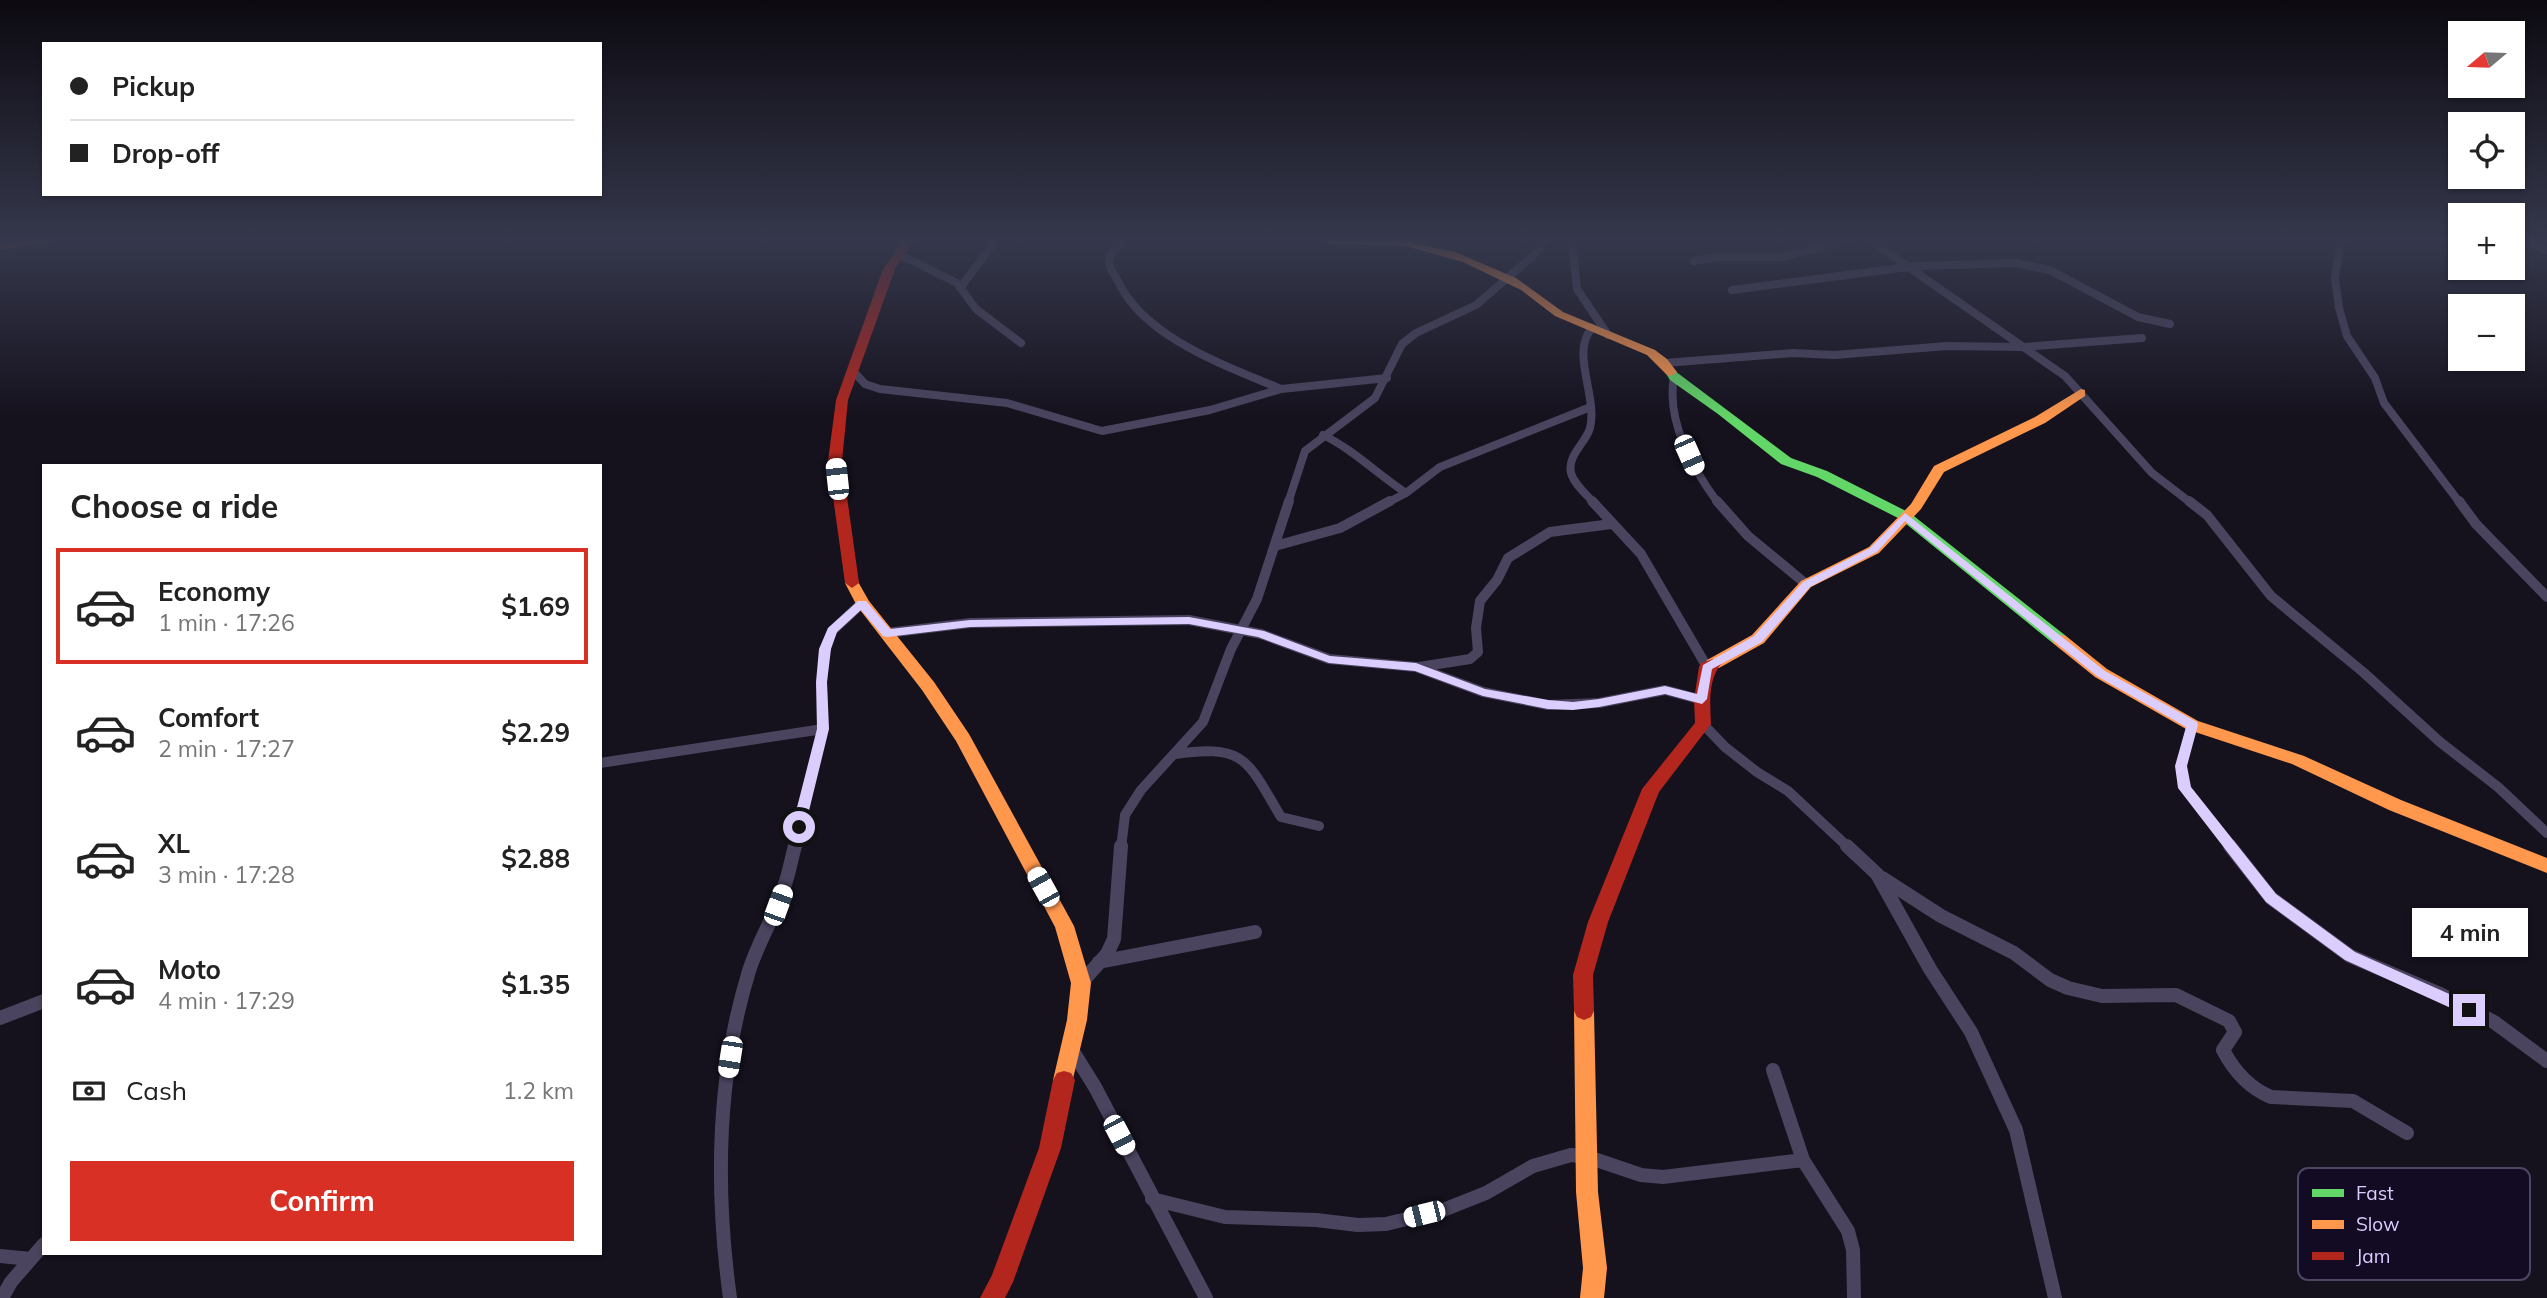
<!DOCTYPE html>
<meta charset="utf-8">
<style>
:root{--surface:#fff;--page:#f6f6f6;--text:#222;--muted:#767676;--line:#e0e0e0;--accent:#d93025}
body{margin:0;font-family:Mulish,sans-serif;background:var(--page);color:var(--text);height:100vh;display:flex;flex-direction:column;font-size:26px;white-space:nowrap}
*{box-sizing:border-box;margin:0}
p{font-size:23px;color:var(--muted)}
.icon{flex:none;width:38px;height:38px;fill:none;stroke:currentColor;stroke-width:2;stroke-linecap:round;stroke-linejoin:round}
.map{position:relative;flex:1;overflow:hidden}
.drawer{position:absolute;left:42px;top:464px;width:560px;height:791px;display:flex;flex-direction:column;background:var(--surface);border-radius:0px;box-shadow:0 2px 5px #0004}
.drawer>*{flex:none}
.banner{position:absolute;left:42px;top:42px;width:560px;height:154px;border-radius:0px;box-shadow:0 2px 5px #0004;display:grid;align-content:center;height:154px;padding:0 28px;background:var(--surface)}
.needle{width:46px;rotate:251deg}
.controls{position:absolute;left:2448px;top:21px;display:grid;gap:14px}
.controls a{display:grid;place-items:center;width:77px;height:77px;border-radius:0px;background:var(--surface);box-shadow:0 2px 5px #0004;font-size:35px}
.end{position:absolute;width:32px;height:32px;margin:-16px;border:9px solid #dccdff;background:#111;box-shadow:0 0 0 4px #111}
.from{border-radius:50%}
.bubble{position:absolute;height:49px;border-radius:0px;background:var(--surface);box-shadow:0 2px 5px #0004;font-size:23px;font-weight:700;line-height:49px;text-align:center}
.car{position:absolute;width:21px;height:42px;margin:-21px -10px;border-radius:9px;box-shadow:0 0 5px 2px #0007;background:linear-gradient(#fff 24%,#345 0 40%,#fff 0 76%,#345 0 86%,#fff 0)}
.banner b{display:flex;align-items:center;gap:24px;height:66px;font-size:26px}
.banner b+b{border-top:2px solid var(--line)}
.banner i{width:18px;height:18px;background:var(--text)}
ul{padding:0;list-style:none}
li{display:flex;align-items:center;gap:21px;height:116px;margin:0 14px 10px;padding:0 14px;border:4px solid transparent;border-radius:0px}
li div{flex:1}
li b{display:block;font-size:26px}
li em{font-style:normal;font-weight:700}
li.active{border-color:var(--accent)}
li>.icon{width:63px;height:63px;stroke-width:1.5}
h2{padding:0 28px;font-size:32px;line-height:84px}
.pay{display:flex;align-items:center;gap:18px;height:77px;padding:0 28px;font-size:26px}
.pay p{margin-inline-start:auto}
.primary-button{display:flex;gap:14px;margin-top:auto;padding:14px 28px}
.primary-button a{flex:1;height:80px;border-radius:0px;background:var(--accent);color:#fff;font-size:28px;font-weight:700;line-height:80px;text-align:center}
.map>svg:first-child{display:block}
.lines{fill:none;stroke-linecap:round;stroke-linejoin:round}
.street-far2{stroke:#4a445f;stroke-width:8}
.street-far1{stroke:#4a445f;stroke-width:10}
.street{stroke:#4a445f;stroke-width:14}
.fast{fill:#63d668;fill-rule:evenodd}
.slow{fill:#ff974d;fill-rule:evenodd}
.jam{fill:#b3261e;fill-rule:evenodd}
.route{fill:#dccdff}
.key{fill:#130b23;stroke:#4f4565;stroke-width:2}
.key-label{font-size:19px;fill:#dccdff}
</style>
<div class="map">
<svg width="2547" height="1298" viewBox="0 0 2547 1298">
<rect width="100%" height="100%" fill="#15111d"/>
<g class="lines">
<!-- street-far2 -->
<path class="street-far2" d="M1123,239C1118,245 1109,254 1109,262C1109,268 1115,276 1118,281C1144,338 1227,366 1281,389
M1572,239L1577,289L1608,335
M1868,239L2065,376L2152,473L2191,503
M2341,239L2335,278L2339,308L2347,336L2375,378L2384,403L2460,503
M2520,239L2547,250
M898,254L957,283L976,309L1021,343
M1694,261L1718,257H1784L1847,239
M960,288L997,239
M1732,290L1916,266L2015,263L2050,270L2138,317L2170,324
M1592,328C1570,352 1598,397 1590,428C1586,443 1567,455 1571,473C1574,484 1586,494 1594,503
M1665,363L1793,353L1834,355L1947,346L2023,347L2142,338
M854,372L865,384L880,389L1007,403L1102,431L1210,410L1281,389L1387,378
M1674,377C1666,421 1693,469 1718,503
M1323,435C1354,450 1377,474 1406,493
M1288,503L1305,451L1375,398L1402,344L1416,333L1476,305L1533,256L1546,239
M1387,503L1406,493L1440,467L1588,408"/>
<!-- street-far1 -->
<path class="street-far1" d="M1592,501L1641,554L1707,667
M1717,501L1748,536L1806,584
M2189,501L2207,515L2271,596L2363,672L2440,742L2498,787L2547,833
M2459,501L2476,524L2547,597
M1275,546L1340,528L1390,501
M887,633L970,623L1189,620L1261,634L1329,659L1416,667L1483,692L1548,705L1599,703L1665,690L1702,700
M1419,667L1470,659L1478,652L1476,628L1480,601L1497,580L1508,558L1550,532L1611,524
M1703,724L1725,747L1757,772L1788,791L1849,848
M2192,725L2181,766L2185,788L2232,848
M1175,754C1246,744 1247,760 1281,817L1319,826
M600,763L823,729
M794,848L823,729L822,682L825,649L832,631L862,603
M1121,848L1125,815L1141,790L1203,722L1231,649L1257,599L1289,501"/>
<!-- street -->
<path class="street" d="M1847,846L1877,874L1930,969L1971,1032L2016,1130L2055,1298
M2230,846L2271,898L2350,956L2440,994L2494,1022L2547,1061
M1882,878L1941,916L2014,953L2050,980L2068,988L2102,996L2176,995L2229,1021L2235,1032L2223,1050C2234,1071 2249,1088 2271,1097L2353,1101L2407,1133
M1099,962L1255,932
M1081,983L1107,954L1114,939L1121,846
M0,1018L44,1001
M1072,1050L1095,1087L1206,1298
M1773,1070L1803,1160L1848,1231L1853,1250L1854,1298
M1152,1199L1225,1217L1316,1220L1358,1225L1386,1224L1443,1210L1486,1193L1533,1166L1571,1155L1588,1157L1641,1175L1663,1177L1803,1160
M0,1256L31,1259
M2,1298L11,1282L44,1244
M730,1298C715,1188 716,1078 749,971C758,942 775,916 784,887C789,874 791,860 795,846"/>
<!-- fast -->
<path class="fast" d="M1671,368L1791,458L1827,471L1910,513L2066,636L2068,640L2066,644H2054L1900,519L1817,477L1781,464L1718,414L1670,380L1665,372Z"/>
<!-- slow -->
<path class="slow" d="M1315,239H1396L1455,252L1516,278L1563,312L1655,350L1667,359L1677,372L1671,376L1667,375L1647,355L1555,316L1521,290L1463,262L1405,246L1331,244Z
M2081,389L2085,390V396L2045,423L1944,472L1921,509L1879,553L1811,587L1764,643L1719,668H1707L1705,664L1707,660L1752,635L1801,581L1869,547L1911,504L1934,466L2035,417Z
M852,578L857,580L869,601L934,682L969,734L1074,926L1091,983L1087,1020L1071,1087L1064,1089L1057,1087L1053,1080L1067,1020L1071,983L1055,927L956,741L922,690L857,606L845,583Z
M2060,635L2066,636L2107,669L2198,721L2304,756L2401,800L2547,858V873L2389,810L2292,764L2186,729L2095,677L2054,644L2052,640Z
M1584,1002L1591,1005L1594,1011L1598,1192L1607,1268L1604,1298H1580L1583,1268L1576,1192L1574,1011L1577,1005Z"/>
<!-- jam -->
<path class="jam" d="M32,239H57L52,242L0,250V244Z
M904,239H914L895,269L848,400L842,461L859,583L852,588L845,583L828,461L836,400L883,269Z
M1713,659L1721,664C1708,680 1710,703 1711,724L1659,792L1608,922L1593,975L1594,1011L1591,1017L1584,1020L1577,1017L1574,1011L1573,975L1588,922L1642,789L1695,723L1694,700L1699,667L1701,663Z
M1064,1071L1071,1073L1075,1080L1061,1148L1013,1282L1005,1298H980L992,1275L1039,1148L1053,1080L1057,1073Z"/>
</g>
<!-- sky -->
<linearGradient id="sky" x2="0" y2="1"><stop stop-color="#0c0910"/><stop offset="0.57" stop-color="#35384c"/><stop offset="1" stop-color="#35384c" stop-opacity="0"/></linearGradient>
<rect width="2547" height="421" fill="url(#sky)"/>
<!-- route -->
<path class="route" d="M1905,513L2105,671L2197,722L2198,725L2187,766L2191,787L2276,894L2355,952L2474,1005L2477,1010L2474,1014H2464L2345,960L2266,902L2178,788L2175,766L2186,727L2097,676L1905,521L1877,552L1810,587L1762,642L1712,669L1707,699L1702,704L1665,694L1599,707L1573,710L1548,709L1483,696L1415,671L1329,663L1258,637L1189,624L970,627L887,637L883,636L861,610L837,632L831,649L827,682L829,729L805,827L799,831L792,827L817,729L816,682L819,649L828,628L858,601H866L890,629L970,620L1189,617L1264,631L1330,656L1416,663L1485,689L1548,700L1573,702L1599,699L1665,686L1697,694L1703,665L1754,636L1803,582L1870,548Z"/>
<!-- legend -->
<rect x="2298" y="1168" width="232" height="112" rx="10" class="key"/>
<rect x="2312" y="1189" width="32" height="8" fill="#63d668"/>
<rect x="2312" y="1220" width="32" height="9" fill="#ff974d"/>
<rect x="2312" y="1252" width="32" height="8" fill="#b3261e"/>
<g class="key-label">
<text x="2356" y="1200">Fast</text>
<text x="2356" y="1231">Slow</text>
<text x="2356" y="1263">Jam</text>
</g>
</svg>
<div class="controls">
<a><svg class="needle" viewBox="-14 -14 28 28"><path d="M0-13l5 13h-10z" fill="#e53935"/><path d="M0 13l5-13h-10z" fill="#767676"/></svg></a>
<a><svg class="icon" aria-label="locate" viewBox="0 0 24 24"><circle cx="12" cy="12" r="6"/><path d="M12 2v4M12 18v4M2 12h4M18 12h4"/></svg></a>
<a>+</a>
<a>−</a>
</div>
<i class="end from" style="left:799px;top:827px"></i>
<i class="end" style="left:2469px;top:1010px"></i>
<div class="bubble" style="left:2412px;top:908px;width:116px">4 min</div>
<i class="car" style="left:1689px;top:455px;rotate:156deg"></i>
<i class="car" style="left:837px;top:479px;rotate:354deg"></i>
<i class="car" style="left:1043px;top:887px;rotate:331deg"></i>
<i class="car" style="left:778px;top:905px;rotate:20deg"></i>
<i class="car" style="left:730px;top:1057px;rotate:189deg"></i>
<i class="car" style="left:1119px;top:1135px;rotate:152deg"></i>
<i class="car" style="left:1424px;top:1214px;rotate:256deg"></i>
<div class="banner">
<b><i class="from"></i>Pickup</b>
<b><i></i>Drop-off</b>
</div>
<section class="drawer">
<h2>Choose a ride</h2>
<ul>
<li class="active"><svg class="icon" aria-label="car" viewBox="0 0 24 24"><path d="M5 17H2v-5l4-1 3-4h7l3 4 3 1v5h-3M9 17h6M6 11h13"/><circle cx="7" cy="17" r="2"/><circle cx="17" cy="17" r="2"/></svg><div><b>Economy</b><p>1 min · 17:26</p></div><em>$1.69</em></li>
<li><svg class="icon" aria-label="car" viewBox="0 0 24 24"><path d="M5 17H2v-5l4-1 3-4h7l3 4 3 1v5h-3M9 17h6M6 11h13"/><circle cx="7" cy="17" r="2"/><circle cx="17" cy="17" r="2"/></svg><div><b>Comfort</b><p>2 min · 17:27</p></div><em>$2.29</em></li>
<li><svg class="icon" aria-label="car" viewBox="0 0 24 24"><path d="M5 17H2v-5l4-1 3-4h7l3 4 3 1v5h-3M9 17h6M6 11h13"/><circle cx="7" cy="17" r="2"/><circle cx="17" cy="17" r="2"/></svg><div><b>XL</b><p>3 min · 17:28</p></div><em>$2.88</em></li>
<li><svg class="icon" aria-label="car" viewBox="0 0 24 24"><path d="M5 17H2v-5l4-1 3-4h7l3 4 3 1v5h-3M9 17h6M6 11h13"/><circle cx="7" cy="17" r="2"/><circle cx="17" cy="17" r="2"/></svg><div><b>Moto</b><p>4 min · 17:29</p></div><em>$1.35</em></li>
</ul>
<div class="pay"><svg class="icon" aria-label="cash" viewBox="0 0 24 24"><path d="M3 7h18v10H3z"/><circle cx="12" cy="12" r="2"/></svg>Cash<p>1.2 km</p></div>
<div class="primary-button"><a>Confirm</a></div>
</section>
</div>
